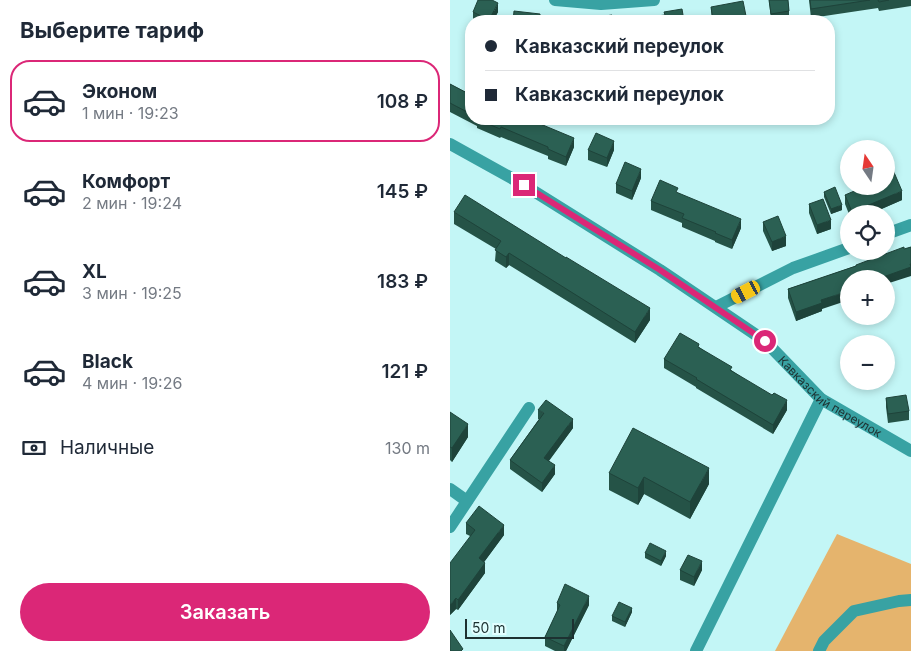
<!DOCTYPE html>
<html lang="ru">
<meta charset="utf-8">
<style>
:root{--surface:#fff;--page:#f6f6f7;--text:#1f2937;--muted:#747a83;--line:#e0e1e3;--accent:#db2777}
body{margin:0;font-family:Inter,sans-serif;background:var(--page);color:var(--text);height:100vh;display:flex;flex-direction:column;font-size:19px;white-space:nowrap}
*{box-sizing:border-box;margin:0}
p{font-size:16px;color:var(--muted)}
.icon{flex:none;width:28px;height:28px;fill:none;stroke:currentColor;stroke-width:2;stroke-linecap:round;stroke-linejoin:round}
.map{position:relative;flex:1;overflow:hidden}
.drawer{display:flex;flex-direction:column;background:var(--surface);width:450px}
.drawer>*{flex:none}
.banner{position:absolute;left:15px;top:15px;width:370px;height:110px;border-radius:20px;box-shadow:0 2px 8px #0003;display:grid;align-content:center;height:110px;padding:0 20px;background:var(--surface)}
.needle{width:32px;rotate:347deg}
.controls{position:absolute;left:390px;top:140px;display:grid;gap:10px}
.controls a{display:grid;place-items:center;width:55px;height:55px;border-radius:50%;background:var(--surface);box-shadow:0 2px 8px #0003;font-size:25px}
.scale{position:absolute;left:15px;bottom:12px;width:109px;box-sizing:border-box;padding-left:5px;border:2px solid #1d3131;border-top:0;font-size:14px;line-height:18px;white-space:nowrap;color:#1d3131;-webkit-text-stroke:4px #e1ffff;paint-order:stroke}
.end{position:absolute;width:22px;height:22px;margin:-11px;border:6px solid #db2777;background:#fff;box-shadow:0 0 0 2px #fff}
.from{border-radius:50%}
.car{position:absolute;width:15px;height:30px;margin:-15px -8px;border-radius:6px;box-shadow:0 0 4px 1px #0007;background:linear-gradient(#f5c518 24%,#345 0 40%,#f5c518 0 76%,#345 0 86%,#f5c518 0)}
.banner b{display:flex;align-items:center;gap:18px;height:48px;font-size:19px}
.banner b+b{border-top:1px solid var(--line)}
.banner i{width:12px;height:12px;background:var(--text)}
ul{padding:0;list-style:none}
li{display:flex;align-items:center;gap:15px;height:82px;margin:0 10px 8px;padding:0 10px;border:2px solid transparent;border-radius:20px}
li div{flex:1}
li b{display:block;font-size:19px}
li em{font-style:normal;font-weight:600}
li.selected{border-color:var(--accent)}
li>.icon{width:45px;height:45px;stroke-width:1.5}
h2{padding:0 20px;font-size:22px;line-height:60px}
.pay{display:flex;align-items:center;gap:12px;height:55px;padding:0 20px;font-size:19px}
.pay p{margin-inline-start:auto}
.cta{display:flex;gap:10px;margin-top:auto;padding:10px 20px}
.cta a{flex:1;height:58px;border-radius:30px;background:var(--accent);color:#fff;font-size:20px;font-weight:600;line-height:58px;text-align:center}
main{display:flex;flex:1;min-height:0}
.map>svg:first-child{display:block}
.green{fill:#e5b46d}
.lines{fill:none;stroke-linecap:round;stroke-linejoin:round}
.minor{stroke:#38a2a3;stroke-width:12}
.wall{fill:#255347}
.shaded-wall{fill:#1e433a}
.building{fill:#2b6053;stroke:#1e433a}
.route{stroke:#db2777;stroke-width:6}
.labels{text-anchor:middle;dominant-baseline:central;stroke-width:5;stroke-linejoin:round;paint-order:stroke}
.street-label{font-size:12px;fill:#1d3131;stroke:#e1ffff}
</style>
<main>
<section class="drawer">
<h2>Выберите тариф</h2>
<ul>
<li class="selected"><svg class="icon" aria-label="car" viewBox="0 0 24 24"><path d="M5 17H2v-5l4-1 3-4h7l3 4 3 1v5h-3M9 17h6M6 11h13"/><circle cx="7" cy="17" r="2"/><circle cx="17" cy="17" r="2"/></svg><div><b>Эконом</b><p>1 мин · 19:23</p></div><em>108 ₽</em></li>
<li><svg class="icon" aria-label="car" viewBox="0 0 24 24"><path d="M5 17H2v-5l4-1 3-4h7l3 4 3 1v5h-3M9 17h6M6 11h13"/><circle cx="7" cy="17" r="2"/><circle cx="17" cy="17" r="2"/></svg><div><b>Комфорт</b><p>2 мин · 19:24</p></div><em>145 ₽</em></li>
<li><svg class="icon" aria-label="car" viewBox="0 0 24 24"><path d="M5 17H2v-5l4-1 3-4h7l3 4 3 1v5h-3M9 17h6M6 11h13"/><circle cx="7" cy="17" r="2"/><circle cx="17" cy="17" r="2"/></svg><div><b>XL</b><p>3 мин · 19:25</p></div><em>183 ₽</em></li>
<li><svg class="icon" aria-label="car" viewBox="0 0 24 24"><path d="M5 17H2v-5l4-1 3-4h7l3 4 3 1v5h-3M9 17h6M6 11h13"/><circle cx="7" cy="17" r="2"/><circle cx="17" cy="17" r="2"/></svg><div><b>Black</b><p>4 мин · 19:26</p></div><em>121 ₽</em></li>
</ul>
<div class="pay"><svg class="icon" aria-label="cash" viewBox="0 0 24 24"><path d="M3 7h18v10H3z"/><circle cx="12" cy="12" r="2"/></svg>Наличные<p>130 m</p></div>
<div class="cta"><a>Заказать</a></div>
</section>
<div class="map">
<svg width="461" height="651" viewBox="0 0 461 651">
<rect width="100%" height="100%" fill="#c3f6f6"/>
<!-- green -->
<path class="green" d="M387,534L461,564V651H325Z"/>
<g class="lines">
<!-- minor -->
<g class="minor">
<path d="M105,0L151,4L204,0"/>
<path id="s1" d="M0,144L74,185L210,270L315,341L371,399L461,451"/>
<path d="M436,234L461,225"/>
<path d="M266,307L343,268L399,248"/>
<path d="M0,489L17,501"/>
<path d="M0,527L79,408"/>
<path d="M246,651L371,399"/>
<path d="M369,651L374,641L404,611L449,601L461,600"/>
</g>
</g>
<!-- wall -->
<path class="wall" d="M319,0H338L339,11V20L331,21H321Z
M359,0H461V6L429,11L428,8L361,18Z
M261,7L297,21H262Z
M23,12H48L43,21H23Z
M0,84L21,95V119H86L89,124L124,147L116,166L98,159V156L51,137L50,138L27,128V126L0,112Z
M138,150H164L157,167L138,160Z
M191,178L182,200L166,193V184Z
M436,186L452,200L420,214H399L395,204V195Z
M374,192L392,210L381,214L374,197Z
M228,193L291,228L282,249L265,242V241L232,227V223L201,210V201Z
M359,204L381,229L367,234L359,213Z
M4,212L200,320L185,343L59,265L56,268L45,261L46,249L4,224Z
M313,222L336,246L322,251L313,231Z
M461,247V276L399,279L372,309V311L346,321L338,298V289Z
M249,347L337,410L323,434L246,388V387L214,368V359Z
M436,398L459,411V420L438,423L436,407Z
M88,410L123,428L99,461L105,474L92,492L60,469V460L89,419H88Z
M0,412L18,437L2,462L0,460Z
M159,473L259,484L240,519L194,494L188,505L159,490Z
M16,523L54,535L34,562L35,573L8,610L6,609L0,615L20,536L16,534Z
M195,553L216,556L211,566L195,558Z
M230,570H252L244,586L230,580Z
M107,603L139,605L116,651H105L95,646V637L107,612Z
M182,612L175,627L162,621V616Z"/>
<!-- shaded-wall -->
<path class="shaded-wall" d="M48,3V12L43,21H39Z
M124,138V147L116,166V157Z
M164,141V150L157,167V158Z
M191,169V178L182,200V191Z
M452,191V200L420,214H402V212Z
M392,205V210L381,214V209Z
M291,219V228L282,249V240Z
M381,220V229L367,234V225Z
M336,236V246L322,251V242Z
M59,253V265L56,268V257Z
M461,264V276L436,284V279H433V277Z
M399,291V300L372,309V311L346,321V312L371,300Z
M200,308V320L185,343V332Z
M337,400V410L323,434V425Z
M123,419V428L94,467V458Z
M18,424V437L2,462V448Z
M105,465V474L92,492V483Z
M259,468V484L240,519V502Z
M194,477V494L188,505V488Z
M54,525V535L29,569V558Z
M216,551V556L211,566V561Z
M252,561V570L244,586V577Z
M35,563V573L8,610V600Z
M139,596V605L116,651H114V646Z
M6,598V609L0,615V605Z
M182,608V612L175,627V622Z"/>
<!-- building -->
<path class="building" d="M28,0H42L48,3L39,20L23,12Z
M319,0H338L339,11L321,14Z
M360,0H420L361,9Z
M428,0H439L429,2Z
M293,1L297,21H263L261,7Z
M232,9L234,21H166L215,15L214,12Z
M64,11L90,14V21H63Z
M162,15L163,21H108V18L134,17V19Z
M0,84L21,95V114L0,103Z
M27,119H86L89,120L88,123L124,138L116,157L98,149V147L51,127L50,129Z
M146,133L164,141L157,158L138,150Z
M175,162L191,169L182,191L166,184Z
M443,170L452,191L402,212L395,195L416,186H436V173Z
M210,180L228,188L226,192L291,219L282,240L265,233L266,232L232,218L234,214L201,201Z
M385,187L392,205L381,209L374,192Z
M15,195L116,258V257L200,308L185,332L59,253L56,257L45,250L51,241L4,212Z
M373,199L381,220L367,225L359,204Z
M328,216L336,236L322,242L313,222Z
M454,247V249L461,247V264H460L461,267L433,277V279H399V291L371,300L372,303L346,312L338,289L406,266V265Z
M230,333L249,344L248,347L282,367L280,370L322,395L324,393L337,400L323,425L246,379L247,378L214,359Z
M456,395L459,411L438,414L436,398Z
M96,400L123,419L94,458L105,465L92,483L60,460L94,413L88,410Z
M0,412L18,424L2,448L0,447Z
M183,428L259,468L240,502L194,477L188,488L159,473Z
M29,506L54,525L29,558L35,563L8,600L6,598L0,605V563L25,530L16,523Z
M200,543L216,551L211,561L195,553Z
M238,555L252,561L244,577L230,570Z
M115,584L139,596L114,646L95,637L110,605L107,603Z
M169,602L182,608L175,622L162,616Z
M0,630L13,649L11,651H0Z"/>
<g class="lines">
<!-- route -->
<path class="route" d="M74,185L210,270L315,341"/>
</g>
<g class="labels">
<!-- street labels -->
<g class="street-label">
<text stroke="none"><textPath href="#s1" startOffset="458">Кавказский переулок</textPath></text>
</g>
</g>
</svg>
<div class="controls">
<a><svg class="needle" viewBox="-14 -14 28 28"><path d="M0-13l5 13h-10z" fill="#e53935"/><path d="M0 13l5-13h-10z" fill="#747a83"/></svg></a>
<a><svg class="icon" aria-label="locate" viewBox="0 0 24 24"><circle cx="12" cy="12" r="6"/><path d="M12 2v4M12 18v4M2 12h4M18 12h4"/></svg></a>
<a>+</a>
<a>−</a>
</div>
<div class="scale">50 m</div>
<i class="end from" style="left:315px;top:341px"></i>
<i class="end" style="left:74px;top:185px"></i>
<i class="car" style="left:296px;top:292px;rotate:243deg"></i>
<div class="banner">
<b><i class="from"></i>Кавказский переулок</b>
<b><i></i>Кавказский переулок</b>
</div>
</div>
</main>
